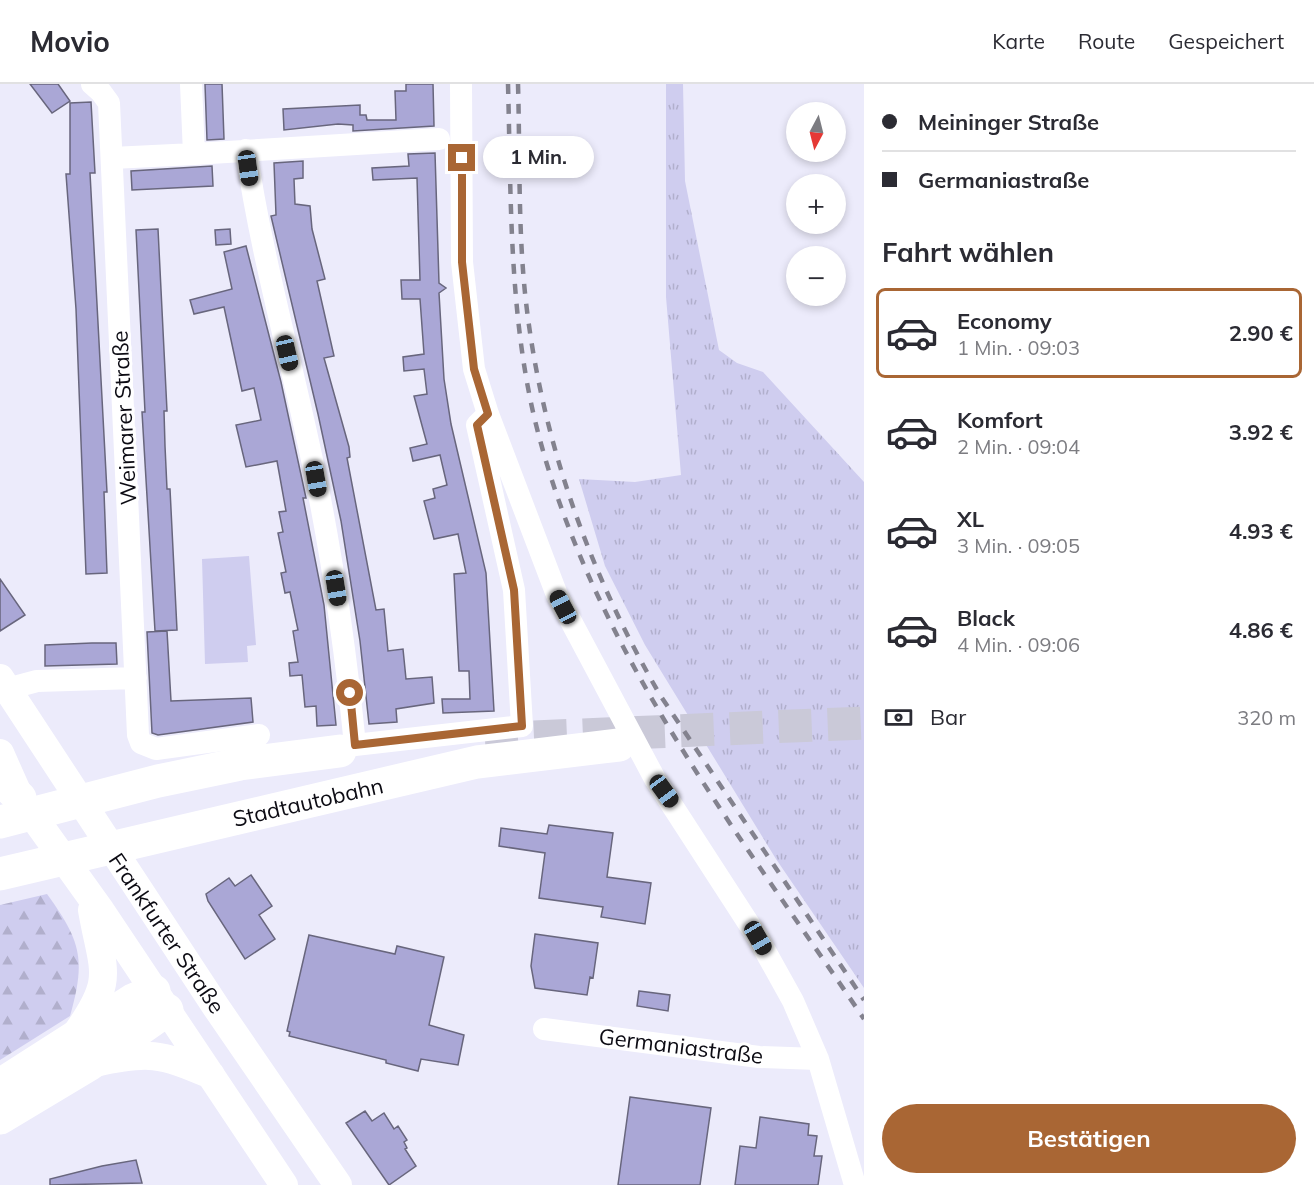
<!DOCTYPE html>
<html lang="de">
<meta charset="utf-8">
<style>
:root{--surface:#fff;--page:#f7f7f7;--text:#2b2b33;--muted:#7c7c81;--line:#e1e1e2;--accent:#a96634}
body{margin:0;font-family:Mulish,sans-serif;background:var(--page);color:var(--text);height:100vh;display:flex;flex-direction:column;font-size:22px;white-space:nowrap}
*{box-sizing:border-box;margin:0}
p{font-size:20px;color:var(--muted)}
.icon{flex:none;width:33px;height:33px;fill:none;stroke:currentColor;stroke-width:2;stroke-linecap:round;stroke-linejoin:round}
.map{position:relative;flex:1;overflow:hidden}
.sheet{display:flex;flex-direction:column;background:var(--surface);width:450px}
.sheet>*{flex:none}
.guide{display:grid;align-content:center;height:132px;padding:0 18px;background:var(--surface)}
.needle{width:39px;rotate:187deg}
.buttons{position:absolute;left:786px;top:18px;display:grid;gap:12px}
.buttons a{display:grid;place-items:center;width:60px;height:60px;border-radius:50%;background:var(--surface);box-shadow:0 3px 9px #0003;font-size:30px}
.end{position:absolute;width:27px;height:27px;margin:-14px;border:8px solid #a96634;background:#fff;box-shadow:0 0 0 3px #fff}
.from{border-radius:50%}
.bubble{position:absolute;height:42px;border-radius:21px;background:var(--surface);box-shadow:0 3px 9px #0003;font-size:20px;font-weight:700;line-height:42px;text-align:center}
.car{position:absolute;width:18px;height:36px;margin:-18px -9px;border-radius:8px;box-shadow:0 0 4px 2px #0007;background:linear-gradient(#222 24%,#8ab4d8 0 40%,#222 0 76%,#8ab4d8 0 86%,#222 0)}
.guide b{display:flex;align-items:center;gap:21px;height:57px;font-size:22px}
.guide b+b{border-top:2px solid var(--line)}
.guide i{width:15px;height:15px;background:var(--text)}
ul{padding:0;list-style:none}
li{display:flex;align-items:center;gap:18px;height:90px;margin:0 12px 9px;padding:0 6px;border:3px solid transparent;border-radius:9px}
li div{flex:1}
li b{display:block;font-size:22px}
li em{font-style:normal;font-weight:700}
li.active{border-color:var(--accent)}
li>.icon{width:54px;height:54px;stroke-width:1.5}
h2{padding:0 18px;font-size:27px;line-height:72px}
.pay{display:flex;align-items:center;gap:15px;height:66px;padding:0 18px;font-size:22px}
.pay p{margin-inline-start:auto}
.primary-button{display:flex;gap:12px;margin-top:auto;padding:12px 18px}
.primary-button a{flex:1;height:69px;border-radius:36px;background:var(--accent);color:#fff;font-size:24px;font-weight:700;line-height:69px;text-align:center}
header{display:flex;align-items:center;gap:36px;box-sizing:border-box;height:84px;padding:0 30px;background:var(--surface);border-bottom:2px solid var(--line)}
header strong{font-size:28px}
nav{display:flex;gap:33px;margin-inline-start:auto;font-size:21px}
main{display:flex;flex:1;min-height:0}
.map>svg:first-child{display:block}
.grass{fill:url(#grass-tufts)}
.forest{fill:url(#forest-firs)}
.park{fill:#cfcdef}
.building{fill:#aaa7d6;stroke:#68667d;stroke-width:1.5}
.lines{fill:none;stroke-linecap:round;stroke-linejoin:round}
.highway-tunnel{stroke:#cac9d8;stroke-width:33;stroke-dasharray:33 16;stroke-linecap:butt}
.minor{stroke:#fff;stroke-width:22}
.major{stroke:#fff;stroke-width:28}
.highway{stroke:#fff;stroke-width:33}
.rail{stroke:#83828e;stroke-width:4.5;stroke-dasharray:10 10;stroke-linecap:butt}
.route{stroke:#a96634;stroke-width:8}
.labels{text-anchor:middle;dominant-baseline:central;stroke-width:6;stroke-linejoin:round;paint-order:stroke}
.street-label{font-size:22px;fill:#0c0b13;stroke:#fff}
</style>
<header>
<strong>Movio</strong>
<nav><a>Karte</a><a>Route</a><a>Gespeichert</a></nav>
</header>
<main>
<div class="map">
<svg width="864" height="1101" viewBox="0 0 864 1101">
<defs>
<pattern id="grass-tufts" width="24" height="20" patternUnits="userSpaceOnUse" patternTransform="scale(1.5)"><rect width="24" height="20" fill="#cfcdef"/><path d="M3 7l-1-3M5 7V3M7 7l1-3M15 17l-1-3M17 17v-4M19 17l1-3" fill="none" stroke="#b1afcc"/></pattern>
<pattern id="forest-firs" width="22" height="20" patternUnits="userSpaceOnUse" patternTransform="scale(1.5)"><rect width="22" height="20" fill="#cfcdef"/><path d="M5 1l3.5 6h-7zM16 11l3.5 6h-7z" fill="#b1afcc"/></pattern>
</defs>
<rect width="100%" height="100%" fill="#ecebfb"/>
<!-- grass -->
<path class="grass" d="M666,0H683L685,97L719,266L737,279L763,288L864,398V904L776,775L645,561L605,482L579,395L635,398L681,391L666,213Z"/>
<!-- forest -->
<path class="forest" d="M47,810C81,857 86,876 70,932L0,976V821Z"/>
<!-- park -->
<path class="park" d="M249,472L256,561L247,562L248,578L205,580L202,475Z"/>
<!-- building -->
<path class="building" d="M30,0H58L70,17L52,29Z
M205,0H222L224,55L207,56Z
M406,0H433L434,42L353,47V41L338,40L284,46L283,25L360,21V31H366L367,36H396L395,7H406Z
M91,18L95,89H90L107,408H104L107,489L86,490L76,225L66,90H70V19Z
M435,69L439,199L446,204L439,209L444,295L451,340L486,489L494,627L443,629L442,615H470L469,587H459L454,490L466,489L458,450L434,455L424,417L435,414L433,405L447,401L440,371L413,377L410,364L427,360L414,312L427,310L424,285L404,287L403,273L424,270L420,215H402L401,196H420L417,94L373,96L372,84L409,82L408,70Z
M303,77V94L294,95L295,120L310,122L312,145L325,195L317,197L334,272L324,274L349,363L350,373L347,374L376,526L384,525L388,567L403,565L406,595L432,593L434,619L396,625L397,638L369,640L360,557L341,437L318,330L271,132L276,131L274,79Z
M212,82L213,102L132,106L131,87Z
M158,145L167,327H164L165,362L167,405H170L177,546L155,547L142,328H145L136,146Z
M230,145L231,160L216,161L215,146Z
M246,162L281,298L306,414H303L324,521L336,641L317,642L316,622L305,623L302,591L290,592L289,579L298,578L293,547L298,546L290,508L285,509L281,489L286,488L278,449L283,448L279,428L286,427L277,377L246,383L236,341L261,336L254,304L242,307L224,223L194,230L190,216L232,205L224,168Z
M0,495L25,531L0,547Z
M167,547L171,617L251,614L253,638L158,651L152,649L147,548Z
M92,559H116L117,580L45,582V561Z
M549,741L613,749L607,793L651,799L645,840L601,833L603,823L539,814L545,769L499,762L501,744L547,750Z
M251,791L272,822L259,831L275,855L245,875L208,817L206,810L229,794L235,802Z
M535,850L598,859L593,894L590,893L587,911L535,904L531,882Z
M309,851L395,870L397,862L444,873L429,941L464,951L458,981L421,975L418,987L386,979V976L289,952L290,948L287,947Z
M639,907L670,911L668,927L637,922Z
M630,1013L711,1024L700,1101H618Z
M365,1027L372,1037L384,1029L394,1045L398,1042L407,1056L404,1058L407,1064L405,1065L416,1082L389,1101L346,1039Z
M760,1033L809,1040L808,1051L817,1052L814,1072H822L818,1101H735L740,1062L756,1064Z
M136,1076L142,1099L50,1101V1095L102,1082Z"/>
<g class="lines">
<!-- highway-tunnel -->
<path class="highway-tunnel" d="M485,655L864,639"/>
<!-- minor -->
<path class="minor" d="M92,0L101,8L109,19L138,651L141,659L156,665L259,651
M461,0L462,178L474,285L488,330L557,511L655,695L758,854L793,917L818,975L855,1101
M246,66C262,177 294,285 316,395C334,483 346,571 355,661L522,642L514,506L477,341L488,330
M194,70L439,55
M112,74L194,70L191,0
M7,605L37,597L136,594
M544,945L759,973L818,975"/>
<!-- major -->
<path class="major" d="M0,594L216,923L338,1101
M0,669L20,714L101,827L284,1101
M75,951C116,894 103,889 92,826
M95,979C148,967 160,969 211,991"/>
<!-- highway -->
<path class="highway" d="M0,695L20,714
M0,738L158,697L240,680L340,667
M0,790L477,678L619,661
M0,1001L133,916L154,907
M0,1034L90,980L167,926"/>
<!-- rail -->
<path class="rail" d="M508,0C511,109 509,221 533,328C586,557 736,745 864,935
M518,0C520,69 518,140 525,209C540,352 588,487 660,611L864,916"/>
</g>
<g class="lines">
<!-- route -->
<path class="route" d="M350,609L355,661L522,642L514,506L477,341L488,330L474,285L462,178V74"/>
</g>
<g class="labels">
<!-- street labels -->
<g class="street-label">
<text transform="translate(124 334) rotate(-93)">Weimarer Straße</text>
<text transform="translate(308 718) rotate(-13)">Stadtautobahn</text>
<text transform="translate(167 849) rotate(56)">Frankfurter Straße</text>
<text transform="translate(681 962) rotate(7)">Germaniastraße</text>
</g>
</g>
</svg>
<div class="buttons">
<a><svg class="needle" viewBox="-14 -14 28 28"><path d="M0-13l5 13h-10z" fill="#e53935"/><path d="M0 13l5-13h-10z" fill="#7c7c81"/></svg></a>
<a>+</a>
<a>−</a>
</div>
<i class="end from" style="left:350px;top:609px"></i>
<i class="end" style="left:462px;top:74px"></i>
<div class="bubble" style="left:483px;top:52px;width:111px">1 Min.</div>
<i class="car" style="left:248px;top:84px;rotate:172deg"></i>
<i class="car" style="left:287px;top:269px;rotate:167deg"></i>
<i class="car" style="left:316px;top:395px;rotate:170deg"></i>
<i class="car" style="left:336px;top:504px;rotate:171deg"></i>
<i class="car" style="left:563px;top:523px;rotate:332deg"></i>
<i class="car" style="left:664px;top:707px;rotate:144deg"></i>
<i class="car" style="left:758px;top:854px;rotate:150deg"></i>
</div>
<section class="sheet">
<div class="guide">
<b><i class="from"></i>Meininger Straße</b>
<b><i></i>Germaniastraße</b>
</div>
<h2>Fahrt wählen</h2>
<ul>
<li class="active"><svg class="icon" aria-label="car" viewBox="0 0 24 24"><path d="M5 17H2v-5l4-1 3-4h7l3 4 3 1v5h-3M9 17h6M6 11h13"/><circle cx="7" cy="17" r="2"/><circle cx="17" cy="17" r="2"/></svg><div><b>Economy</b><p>1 Min. · 09:03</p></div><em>2.90 €</em></li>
<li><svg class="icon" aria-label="car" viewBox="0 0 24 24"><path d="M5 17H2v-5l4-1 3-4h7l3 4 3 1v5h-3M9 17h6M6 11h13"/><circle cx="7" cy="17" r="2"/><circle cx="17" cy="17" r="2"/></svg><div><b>Komfort</b><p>2 Min. · 09:04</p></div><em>3.92 €</em></li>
<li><svg class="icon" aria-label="car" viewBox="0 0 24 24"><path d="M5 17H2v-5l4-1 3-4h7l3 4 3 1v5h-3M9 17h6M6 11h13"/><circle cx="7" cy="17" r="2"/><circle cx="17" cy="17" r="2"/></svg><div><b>XL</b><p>3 Min. · 09:05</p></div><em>4.93 €</em></li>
<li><svg class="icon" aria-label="car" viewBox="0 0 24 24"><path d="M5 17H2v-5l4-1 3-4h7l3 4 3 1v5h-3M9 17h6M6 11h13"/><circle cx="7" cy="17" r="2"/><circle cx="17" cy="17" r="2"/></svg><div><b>Black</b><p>4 Min. · 09:06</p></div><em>4.86 €</em></li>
</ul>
<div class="pay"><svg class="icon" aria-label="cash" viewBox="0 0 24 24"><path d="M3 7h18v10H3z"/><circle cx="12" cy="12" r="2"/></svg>Bar<p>320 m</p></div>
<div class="primary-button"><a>Bestätigen</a></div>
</section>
</main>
